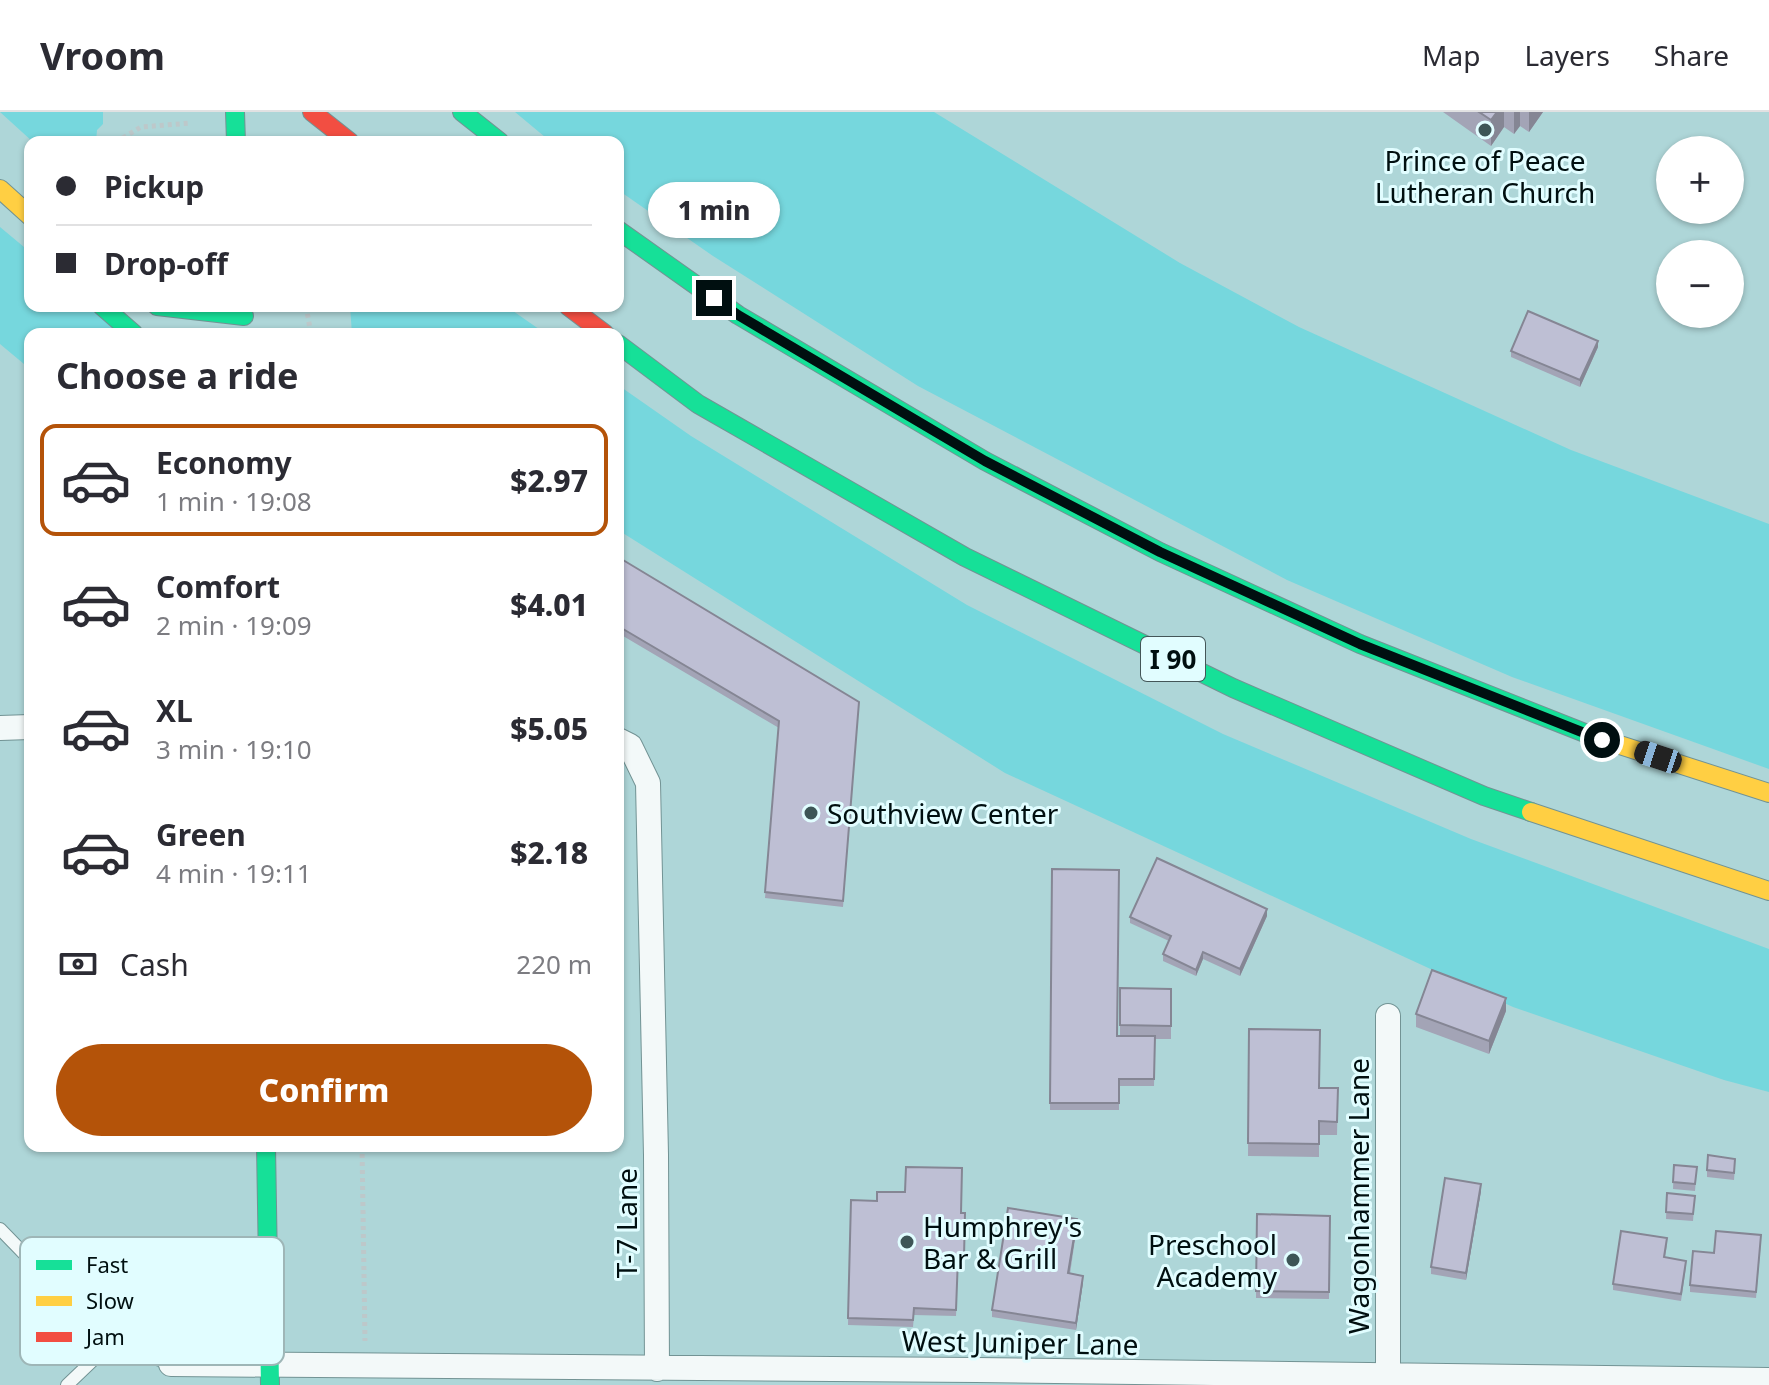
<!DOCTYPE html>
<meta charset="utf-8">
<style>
:root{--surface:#fff;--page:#f7f7f7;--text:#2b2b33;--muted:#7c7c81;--line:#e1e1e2;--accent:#b45309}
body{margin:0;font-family:"Noto Sans",sans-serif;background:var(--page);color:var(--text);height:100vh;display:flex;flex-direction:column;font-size:30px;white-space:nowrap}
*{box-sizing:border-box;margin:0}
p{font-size:26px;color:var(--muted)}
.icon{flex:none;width:44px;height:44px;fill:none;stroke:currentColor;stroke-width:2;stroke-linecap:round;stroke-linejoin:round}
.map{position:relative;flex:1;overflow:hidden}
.drawer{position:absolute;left:24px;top:216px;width:600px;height:824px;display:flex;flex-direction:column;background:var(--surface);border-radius:16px;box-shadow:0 2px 6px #0004}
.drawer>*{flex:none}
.top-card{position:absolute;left:24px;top:24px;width:600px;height:176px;border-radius:16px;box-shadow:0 2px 6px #0004;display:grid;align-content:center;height:176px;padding:0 32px;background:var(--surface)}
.buttons{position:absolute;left:1656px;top:24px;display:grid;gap:16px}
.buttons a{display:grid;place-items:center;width:88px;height:88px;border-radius:50%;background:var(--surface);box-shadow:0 2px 6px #0004;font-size:40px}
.end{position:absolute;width:36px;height:36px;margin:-18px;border:10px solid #000f10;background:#fff;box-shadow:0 0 0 4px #fff}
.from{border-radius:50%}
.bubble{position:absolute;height:56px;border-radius:28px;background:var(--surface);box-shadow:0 2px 6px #0004;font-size:26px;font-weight:800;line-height:56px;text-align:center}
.car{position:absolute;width:24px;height:48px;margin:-24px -12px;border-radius:10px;box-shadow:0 0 6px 2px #0007;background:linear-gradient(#222 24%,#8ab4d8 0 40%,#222 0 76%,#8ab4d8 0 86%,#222 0)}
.top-card b{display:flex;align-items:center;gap:28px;height:76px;font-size:30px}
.top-card b+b{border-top:2px solid var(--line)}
.top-card i{width:20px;height:20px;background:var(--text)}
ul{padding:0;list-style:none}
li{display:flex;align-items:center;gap:24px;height:112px;margin:0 16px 12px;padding:0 16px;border:4px solid transparent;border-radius:16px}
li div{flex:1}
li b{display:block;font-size:30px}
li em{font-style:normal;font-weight:800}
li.current{border-color:var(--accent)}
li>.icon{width:72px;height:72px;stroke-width:1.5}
h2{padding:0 32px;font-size:36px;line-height:96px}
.pay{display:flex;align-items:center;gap:20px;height:88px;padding:0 32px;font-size:30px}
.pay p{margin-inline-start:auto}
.button{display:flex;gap:16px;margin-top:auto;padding:16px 32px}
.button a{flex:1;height:92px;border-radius:48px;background:var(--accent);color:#fff;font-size:32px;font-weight:800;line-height:92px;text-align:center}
header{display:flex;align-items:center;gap:48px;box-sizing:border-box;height:112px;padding:0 40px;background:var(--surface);border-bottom:2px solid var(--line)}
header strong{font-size:38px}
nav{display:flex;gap:44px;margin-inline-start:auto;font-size:28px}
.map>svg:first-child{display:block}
.green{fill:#76d7dd}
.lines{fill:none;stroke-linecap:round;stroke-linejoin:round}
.lane-casing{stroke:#729394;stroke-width:14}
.street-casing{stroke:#729394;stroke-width:26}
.fast-casing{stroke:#729394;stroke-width:20}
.slow-casing{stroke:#729394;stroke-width:20}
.jam-casing{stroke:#729394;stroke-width:20}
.path{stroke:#bdc8ca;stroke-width:5;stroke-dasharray:4 4;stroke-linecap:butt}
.lane{stroke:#f3f9f9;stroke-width:12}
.street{stroke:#f3f9f9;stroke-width:24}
.fast{stroke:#16e098;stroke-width:18}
.slow{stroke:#ffcf43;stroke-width:18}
.jam{stroke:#f24e42;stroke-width:18}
.wall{fill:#a3a4b6}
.shaded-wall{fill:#858694}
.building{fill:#bebfd4;stroke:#858694;stroke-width:2}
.route{stroke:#000f10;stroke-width:10}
.poi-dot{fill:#3d5556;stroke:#e1fdff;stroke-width:3}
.labels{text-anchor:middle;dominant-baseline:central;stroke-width:6;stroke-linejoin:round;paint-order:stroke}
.shield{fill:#e1fdff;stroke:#445658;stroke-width:2}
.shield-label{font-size:26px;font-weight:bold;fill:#000f10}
.poi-label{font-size:28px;fill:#000f10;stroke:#e1fdff;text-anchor:start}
.street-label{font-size:28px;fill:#000f10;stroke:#e1fdff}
.key{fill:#e1fdff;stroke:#9eb6b7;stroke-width:2}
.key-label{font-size:22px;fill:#000f10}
</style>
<header>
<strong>Vroom</strong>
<nav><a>Map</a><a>Layers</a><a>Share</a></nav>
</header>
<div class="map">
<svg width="1769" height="1273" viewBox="0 0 1769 1273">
<rect width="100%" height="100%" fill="#aed6d8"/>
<!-- green -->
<path class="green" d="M0,0H103V12L97,18L96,30H33Z
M515,0H934L1180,151L1299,215L1571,338L1769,412V657L1512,565L1287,468L918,274L713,144L618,78V30H551Z
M0,115L30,140V194H93L125,222H30V257L0,232Z
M350,194H506L546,222H352Z
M618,273L691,324L967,493L1223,622L1471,727L1769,837V980L1724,968L1513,895L1005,661L618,418Z"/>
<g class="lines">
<!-- lane casing -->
<g class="lane-casing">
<path id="lane" d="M0,1117L111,1231L171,1252
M67,1273L111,1231"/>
</g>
<!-- street casing -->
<g class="street-casing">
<path id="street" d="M0,616L30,615
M618,628L630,634L648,671L656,1043L657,1257
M171,1252L976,1258L1769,1268
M1388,1264V904"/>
</g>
<!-- fast casing -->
<g class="fast-casing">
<path id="fast" d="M235,0L236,30
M462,0L500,30
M618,118L738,203L985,349L1160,440L1360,532L1595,625
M102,194L134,222
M157,194L244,204
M618,232L698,292L965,445L1233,576L1484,684L1531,700
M266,1034L270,1273"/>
</g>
<!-- slow casing -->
<g class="slow-casing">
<path id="slow" d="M0,77L30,104
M1595,625L1769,681
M1531,700L1769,779"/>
</g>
<!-- jam casing -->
<g class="jam-casing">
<path id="jam" d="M312,0L350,30
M568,194L605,222"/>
</g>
<!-- path -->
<path class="path" d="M116,30L141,15L191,11
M306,194L311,222
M362,1034L365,1229"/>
<!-- lane -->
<use href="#lane" class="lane"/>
<!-- street -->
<use href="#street" class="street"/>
<!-- fast -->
<use href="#fast" class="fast"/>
<!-- slow -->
<use href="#slow" class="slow"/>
<!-- jam -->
<use href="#jam" class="jam"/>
</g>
<!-- wall -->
<path class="wall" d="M1443,0H1543L1529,20L1520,14L1514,22L1504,15L1491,34Z
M1598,235L1580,275L1511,245V239Z
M618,445L859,590L843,795L765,786L779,616L618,521Z
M1052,757L1118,924H1120V876L1171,877V927H1155L1154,974H1119V998H1050Z
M1267,804L1240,864L1203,847L1196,864L1163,849V842L1169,829L1130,811V805Z
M1506,899L1489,942L1416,915V902Z
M1249,917L1320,976H1338L1337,1023H1319V1045L1248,1044Z
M1674,1053L1697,1055L1695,1079L1673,1077Z
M1735,1054L1734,1068L1707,1065V1058Z
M1481,1079L1466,1168L1431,1162V1155Z
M1667,1081L1695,1084L1693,1109L1666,1107Z
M851,1088L965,1101L964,1152H958L956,1204L914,1203L913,1215L848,1213Z
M1257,1102L1330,1104L1329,1187L1256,1186Z
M1077,1114L1070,1162L1083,1170L1076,1218L992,1205V1198Z
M1761,1130L1756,1186L1690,1180V1173L1714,1141Z
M1667,1133L1665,1145L1686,1155L1681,1189L1613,1178V1172Z"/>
<!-- shaded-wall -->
<path class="shaded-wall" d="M1497,0H1504V15L1491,34V8Z
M1514,0H1520V14L1514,22Z
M1529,0H1543L1529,20Z
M1598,229V235L1580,275V268Z
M1267,797V804L1240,864V857Z
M1203,840V847L1196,864V858Z
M1506,886V899L1489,942V929Z
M1481,1072V1079L1466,1168V1161Z
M1077,1107V1114L1068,1168V1161Z
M1083,1164V1170L1076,1218V1211Z"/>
<!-- building -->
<path class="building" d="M1479,0H1497L1491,8Z
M1528,199L1598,229L1580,268L1511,239Z
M618,445L859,590L843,789L765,780L779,609L618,514Z
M1157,746L1267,797L1240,857L1203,840L1196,858L1163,842L1171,824L1130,805Z
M1052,757L1119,758L1117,924H1155L1154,967H1119V991H1050Z
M1432,858L1506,886L1489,929L1416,902Z
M1120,876L1171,877V914L1120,913Z
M1249,917L1320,918L1319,976H1338L1337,1010L1319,1009V1032L1248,1031Z
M1708,1043L1735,1047L1734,1061L1707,1058Z
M1674,1053L1697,1055L1695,1072L1673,1070Z
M906,1055L962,1056L961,1101H965L964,1145H958L956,1198L914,1196L913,1208L848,1206L851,1088L877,1089V1080H905Z
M1445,1066L1481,1072L1466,1161L1431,1155Z
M1667,1081L1695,1084L1693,1102L1666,1100Z
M1008,1096L1077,1107L1068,1161L1083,1164L1076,1211L992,1198Z
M1257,1102L1330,1104L1329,1180L1256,1179Z
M1621,1119L1667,1126L1664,1145L1686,1149L1681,1182L1613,1172Z
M1716,1119L1761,1123L1756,1180L1690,1173L1693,1139L1714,1141Z"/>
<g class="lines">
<!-- route -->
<path class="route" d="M714,186L738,203L985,349L1160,440L1360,532L1602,628"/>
</g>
<!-- markers -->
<g class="poi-dot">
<circle cx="1485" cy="18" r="8"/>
<circle cx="811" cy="701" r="8"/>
<circle cx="907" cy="1130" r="8"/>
<circle cx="1293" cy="1148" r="8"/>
</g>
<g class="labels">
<!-- shield labels -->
<rect class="shield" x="1141" y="525" width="64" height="44" rx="6"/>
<g class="shield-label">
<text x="1173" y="547">I 90</text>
</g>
<!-- poi labels -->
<g class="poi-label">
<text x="1485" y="48" text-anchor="middle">Prince of Peace<tspan x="1485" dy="32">Lutheran Church</tspan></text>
<text x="827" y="701">Southview Center</text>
<text x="923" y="1114">Humphrey's<tspan x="923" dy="32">Bar &amp; Grill</tspan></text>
<text x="1277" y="1132" text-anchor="end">Preschool<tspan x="1277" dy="32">Academy</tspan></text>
</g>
<!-- street labels -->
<g class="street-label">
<text transform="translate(1358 1084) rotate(-90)">Wagonhammer Lane</text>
<text transform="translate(626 1111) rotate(-90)">T-7 Lane</text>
<text transform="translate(1020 1230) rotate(1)">West Juniper Lane</text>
</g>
</g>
<!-- legend -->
<rect x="20" y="1125" width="264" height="128" rx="12" class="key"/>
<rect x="36" y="1148" width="36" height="10" fill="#16e098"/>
<rect x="36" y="1184" width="36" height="10" fill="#ffcf43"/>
<rect x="36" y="1220" width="36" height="10" fill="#f24e42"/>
<g class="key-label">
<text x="86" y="1161">Fast</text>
<text x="86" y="1197">Slow</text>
<text x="86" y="1233">Jam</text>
</g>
</svg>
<div class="buttons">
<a>+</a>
<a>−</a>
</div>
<i class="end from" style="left:1602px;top:628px"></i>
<i class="end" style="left:714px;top:186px"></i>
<div class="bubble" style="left:648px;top:70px;width:132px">1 min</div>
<i class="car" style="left:1658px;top:645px;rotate:288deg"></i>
<div class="top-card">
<b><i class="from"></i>Pickup</b>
<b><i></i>Drop-off</b>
</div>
<section class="drawer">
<h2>Choose a ride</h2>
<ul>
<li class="current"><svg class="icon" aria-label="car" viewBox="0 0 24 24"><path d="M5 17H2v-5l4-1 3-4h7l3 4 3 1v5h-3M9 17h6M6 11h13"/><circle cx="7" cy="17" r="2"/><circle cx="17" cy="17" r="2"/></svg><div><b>Economy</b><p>1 min · 19:08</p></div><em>$2.97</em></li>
<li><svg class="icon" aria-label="car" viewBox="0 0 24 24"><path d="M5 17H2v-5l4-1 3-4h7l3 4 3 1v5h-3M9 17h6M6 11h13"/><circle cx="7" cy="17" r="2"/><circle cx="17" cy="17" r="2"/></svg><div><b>Comfort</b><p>2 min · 19:09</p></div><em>$4.01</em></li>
<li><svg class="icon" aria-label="car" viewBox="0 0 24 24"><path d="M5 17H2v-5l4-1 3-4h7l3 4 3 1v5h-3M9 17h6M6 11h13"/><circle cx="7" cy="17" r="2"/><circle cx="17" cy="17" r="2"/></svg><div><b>XL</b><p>3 min · 19:10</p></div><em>$5.05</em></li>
<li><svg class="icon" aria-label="car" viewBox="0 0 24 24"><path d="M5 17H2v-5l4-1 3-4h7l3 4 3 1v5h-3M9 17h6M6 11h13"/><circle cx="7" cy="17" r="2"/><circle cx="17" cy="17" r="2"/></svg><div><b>Green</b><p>4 min · 19:11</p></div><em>$2.18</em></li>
</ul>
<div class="pay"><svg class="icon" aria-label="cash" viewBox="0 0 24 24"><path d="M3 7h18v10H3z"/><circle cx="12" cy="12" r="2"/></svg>Cash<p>220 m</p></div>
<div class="button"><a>Confirm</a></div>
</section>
</div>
